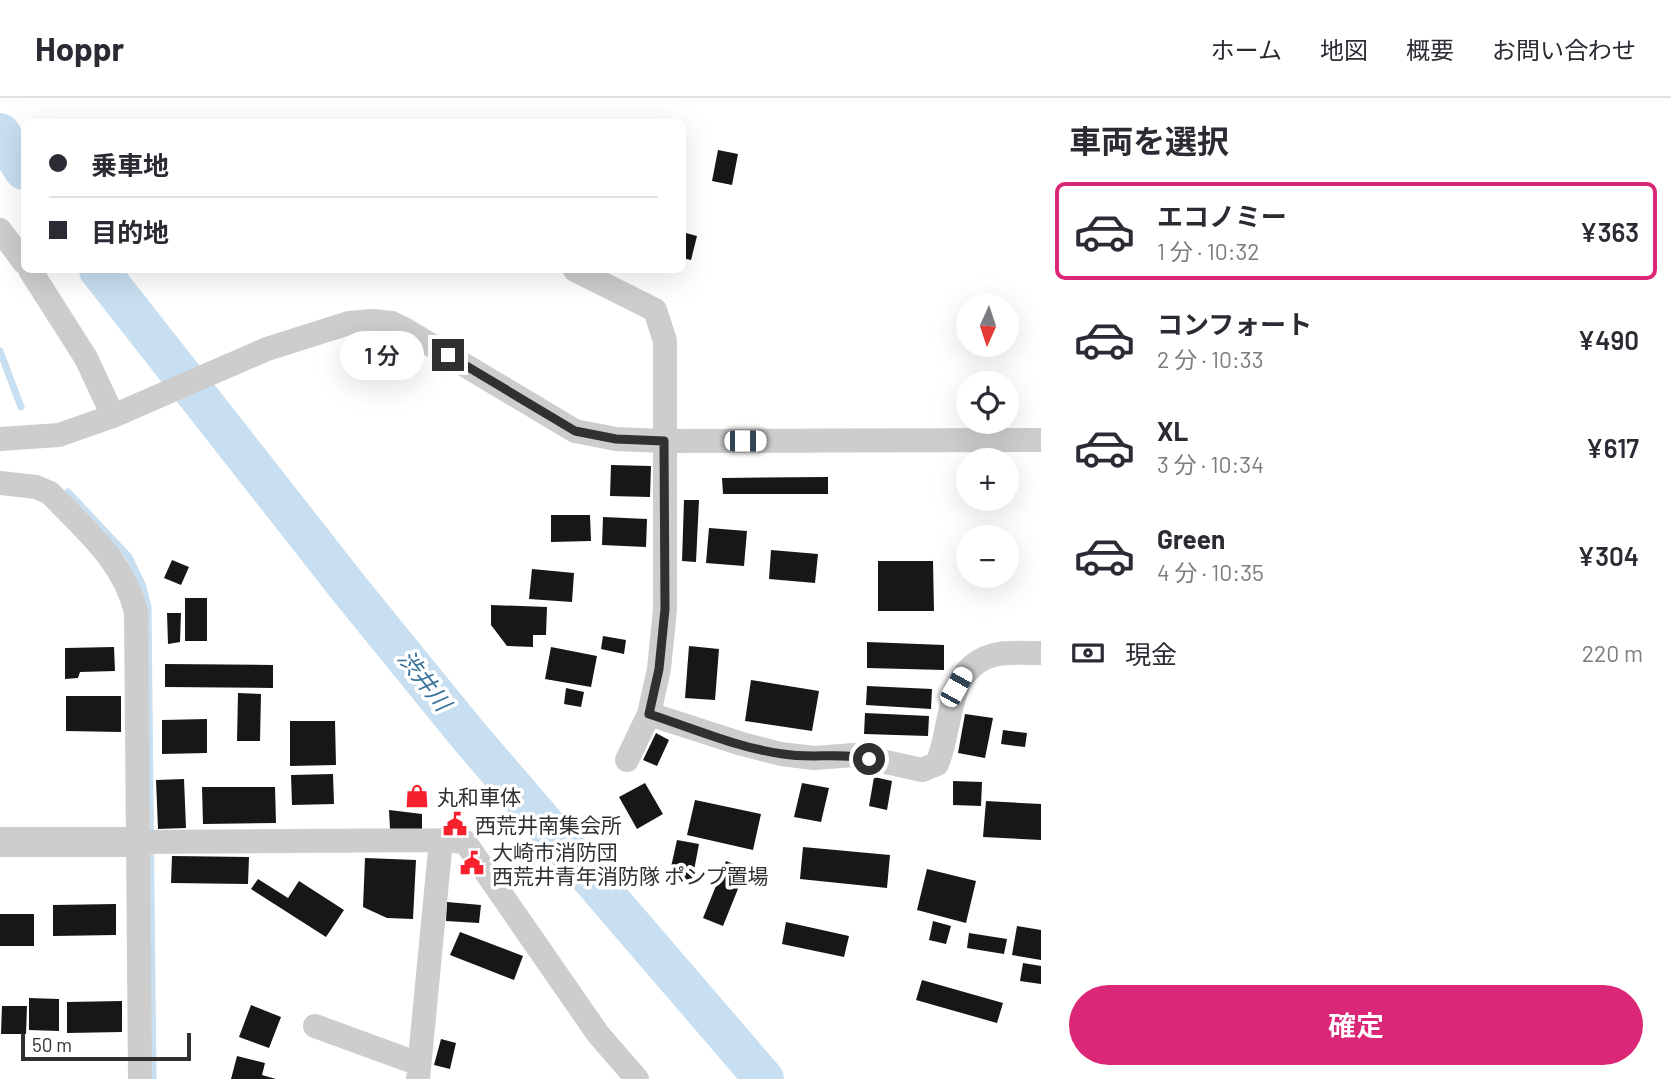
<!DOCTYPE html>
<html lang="ja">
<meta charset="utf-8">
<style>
:root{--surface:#fff;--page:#f2f2f3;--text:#2b2b33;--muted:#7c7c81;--line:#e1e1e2;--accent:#db2777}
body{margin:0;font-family:Barlow,"Noto Sans JP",sans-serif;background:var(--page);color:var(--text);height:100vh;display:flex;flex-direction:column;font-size:26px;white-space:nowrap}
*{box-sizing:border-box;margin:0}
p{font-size:23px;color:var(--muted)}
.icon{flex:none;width:38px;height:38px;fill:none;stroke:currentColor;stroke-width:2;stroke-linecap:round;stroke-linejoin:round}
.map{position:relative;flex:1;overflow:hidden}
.side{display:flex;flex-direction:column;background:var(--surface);width:630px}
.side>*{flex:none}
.banner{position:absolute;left:21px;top:21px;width:665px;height:154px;border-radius:10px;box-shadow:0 7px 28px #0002;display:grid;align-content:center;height:154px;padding:0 28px;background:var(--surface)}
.needle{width:46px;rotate:183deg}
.tools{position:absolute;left:956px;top:196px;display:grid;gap:14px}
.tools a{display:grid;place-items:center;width:63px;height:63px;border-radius:50%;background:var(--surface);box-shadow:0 7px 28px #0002;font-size:35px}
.scale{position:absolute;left:21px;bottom:18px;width:170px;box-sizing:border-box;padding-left:7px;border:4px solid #303030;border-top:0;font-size:19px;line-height:24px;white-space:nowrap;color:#303030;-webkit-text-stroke:5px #fff;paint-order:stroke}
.end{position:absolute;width:32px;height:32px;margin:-16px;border:9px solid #303030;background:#fff;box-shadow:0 0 0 4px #fff}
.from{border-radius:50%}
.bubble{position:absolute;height:49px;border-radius:24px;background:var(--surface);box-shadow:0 7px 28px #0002;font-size:23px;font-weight:600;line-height:49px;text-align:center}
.car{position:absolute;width:21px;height:42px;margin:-21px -10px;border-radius:9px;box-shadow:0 0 5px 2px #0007;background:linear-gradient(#fff 24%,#345 0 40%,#fff 0 76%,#345 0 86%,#fff 0)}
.banner b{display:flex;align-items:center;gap:24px;height:66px;font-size:26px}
.banner b+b{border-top:2px solid var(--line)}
.banner i{width:18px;height:18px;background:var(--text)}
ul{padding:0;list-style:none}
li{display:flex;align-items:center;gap:21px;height:98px;margin:0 14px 10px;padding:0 14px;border:4px solid transparent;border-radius:10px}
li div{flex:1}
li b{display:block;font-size:26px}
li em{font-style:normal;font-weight:600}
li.current{border-color:var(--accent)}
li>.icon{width:63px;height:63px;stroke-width:1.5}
h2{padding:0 28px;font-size:32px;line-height:84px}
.pay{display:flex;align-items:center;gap:18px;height:77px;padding:0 28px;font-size:26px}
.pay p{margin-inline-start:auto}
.cta{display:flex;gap:14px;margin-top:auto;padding:14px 28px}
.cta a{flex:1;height:80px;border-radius:42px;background:var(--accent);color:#fff;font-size:28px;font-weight:600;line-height:80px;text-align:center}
header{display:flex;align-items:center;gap:42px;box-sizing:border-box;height:98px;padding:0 35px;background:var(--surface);border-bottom:2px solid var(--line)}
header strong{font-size:33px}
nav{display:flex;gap:38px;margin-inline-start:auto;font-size:24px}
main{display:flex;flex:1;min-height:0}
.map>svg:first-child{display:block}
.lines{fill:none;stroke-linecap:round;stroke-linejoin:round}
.stream{stroke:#c7dff0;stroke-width:7}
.river{stroke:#c7dff0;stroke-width:40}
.building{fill:#171717}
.minor{stroke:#cdcdcd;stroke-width:24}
.tertiary{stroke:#cdcdcd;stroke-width:30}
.route{stroke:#303030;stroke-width:9}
.labels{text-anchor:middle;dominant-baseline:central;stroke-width:7;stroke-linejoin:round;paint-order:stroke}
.poi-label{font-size:21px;fill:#303030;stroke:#fff;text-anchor:start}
.water-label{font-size:23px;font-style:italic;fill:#35719b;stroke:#fff}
</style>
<header>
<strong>Hoppr</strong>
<nav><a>ホーム</a><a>地図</a><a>概要</a><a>お問い合わせ</a></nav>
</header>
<main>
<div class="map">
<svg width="1041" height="981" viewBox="0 0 1041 981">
<rect width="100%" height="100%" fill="#fff"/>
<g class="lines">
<!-- stream -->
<path class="stream" d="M0,253L21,309
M68,394L129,459L142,486L148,509L153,981"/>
<!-- river -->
<path class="river" d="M0,35L24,72
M99,172L351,493L469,638L764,981"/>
</g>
<!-- building -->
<path class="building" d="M718,52L738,56L732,87L712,83Z
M682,134L697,138L691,162L682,160Z
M611,367L651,368L650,399L610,398Z
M828,379V396H723L722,380Z
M684,402H699L696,464L682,463Z
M551,417H590L591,443L551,444Z
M603,419L647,421L646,449L602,447Z
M709,430L747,433L744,468L706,465Z
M771,452L818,456L815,485L769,481Z
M172,462L189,469L181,487L164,480Z
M878,463H933L934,513H878Z
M532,471L574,475L572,504L529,501Z
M185,500H207V543H185Z
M491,507L547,509L546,537H533V549L507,548L491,527Z
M167,515H181L180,544L168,546Z
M603,538L626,542L624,556L601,551Z
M867,544L944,547V572L867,570Z
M689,548L719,551L715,602L685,600Z
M114,549L115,573L80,574L78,580L65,581V550Z
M551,549L597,558L591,589L545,581Z
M165,566L273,567V590L165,589Z
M751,582L819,593L812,633L745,623Z
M867,588L932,591L931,611L866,607Z
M566,590L584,594L581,609L564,606Z
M238,595L261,596L260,643H237Z
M66,598H121V634L66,633Z
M865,615L929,618L928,638L864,636Z
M965,616L993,620L985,660L958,655Z
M207,621V655L162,656V622Z
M290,623H335L336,667L290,668Z
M1003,632L1027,635L1025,649L1001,646Z
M656,635L669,642L657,668L643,662Z
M333,676L334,706L292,707L291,677Z
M874,679L892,683L887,712L869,708Z
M184,681L186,730L158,731L156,682Z
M953,683L982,684L981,708L953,707Z
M645,685L663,716L637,731L619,699Z
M802,685L829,690L821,724L794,719Z
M202,689H275L276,725L203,726Z
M695,702L761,716L753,752L687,737Z
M986,703L1041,706V742L983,739Z
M389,712L422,716V732L390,731Z
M677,742L699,746L692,783L669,778Z
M803,749L890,757L887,790L800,781Z
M172,758L249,759L248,786L171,785Z
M365,760L416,762L413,821L387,820L363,809Z
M726,763L746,771L723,828L703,820Z
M927,771L976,783L966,825L917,812Z
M258,781L288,800L299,783L344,812L326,839L251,791Z
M447,804L481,807L479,825L446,823Z
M116,806V837L53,838V807Z
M0,816H34V848H0Z
M933,823L951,828L946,846L929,842Z
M786,824L849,838L844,859L782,846Z
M1017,828L1041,832V862L1012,857Z
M460,834L523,858L514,882L450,857Z
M969,835L1007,841L1004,856L967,850Z
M1023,865L1041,868V886L1020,883Z
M922,882L1003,905L997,925L916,902Z
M29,900L59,901V933L29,932Z
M122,903V934L67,935V904Z
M251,907L281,919L269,950L239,939Z
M2,908H27L26,936H1Z
M441,941L456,945L450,971L434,967Z
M237,958L265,965L262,977L276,981H231Z"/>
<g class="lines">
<!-- minor -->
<path class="minor" d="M0,132L24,164
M30,172L86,260L113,318
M575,172L655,212L665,243V511L659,571L649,616L627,662
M0,341L59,337L113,318L267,251L349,225L372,223L392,225L406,232L575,333L616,341L664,343L1041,342
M0,385L36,389L50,395C86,433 123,462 136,514L140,981
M649,616L742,646L781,656L814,660L854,657L922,672L937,666C954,626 944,567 998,556C1011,554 1027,555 1041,555
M137,744L441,742L465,744L598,936L637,981
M315,928L419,966
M418,981L441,742"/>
<!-- tertiary -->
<path class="tertiary" d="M0,744H137"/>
</g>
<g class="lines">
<!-- route -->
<path class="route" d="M448,257L575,333L616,341L664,343L665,511L659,571L649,616C692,630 738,650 783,656C812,661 841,654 869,661"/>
</g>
<!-- icons -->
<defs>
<g id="shop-bare" transform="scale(1.89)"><path d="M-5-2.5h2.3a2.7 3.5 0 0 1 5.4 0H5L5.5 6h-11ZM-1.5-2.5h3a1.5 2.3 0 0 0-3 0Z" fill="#f7212d" stroke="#fff" stroke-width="2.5" paint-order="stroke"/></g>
<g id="civic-bare" transform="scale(1.89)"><path d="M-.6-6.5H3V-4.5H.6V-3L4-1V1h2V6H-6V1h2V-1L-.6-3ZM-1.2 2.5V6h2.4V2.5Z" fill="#f7212d" stroke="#fff" stroke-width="2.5" paint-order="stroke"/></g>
</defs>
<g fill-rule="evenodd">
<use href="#shop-bare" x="417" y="698"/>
<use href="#civic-bare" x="455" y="726"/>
<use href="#civic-bare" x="472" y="765"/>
</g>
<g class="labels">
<!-- poi labels -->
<g class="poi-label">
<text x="437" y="698">丸和車体</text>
<text x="475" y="726">西荒井南集会所</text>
<text x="492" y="753">大崎市消防団<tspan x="492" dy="24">西荒井青年消防隊 ポンプ置場</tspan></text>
</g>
<!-- water labels -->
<g class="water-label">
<text transform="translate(425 582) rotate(52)">渋井川</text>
</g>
</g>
</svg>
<div class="tools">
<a><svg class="needle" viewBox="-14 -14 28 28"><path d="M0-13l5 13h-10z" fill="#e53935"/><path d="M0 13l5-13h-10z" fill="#7c7c81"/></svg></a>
<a><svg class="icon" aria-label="locate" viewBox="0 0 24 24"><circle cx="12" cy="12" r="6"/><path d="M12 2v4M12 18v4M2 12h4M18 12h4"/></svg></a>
<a>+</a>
<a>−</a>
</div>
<div class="scale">50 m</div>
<i class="end from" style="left:869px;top:661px"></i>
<i class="end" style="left:448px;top:257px"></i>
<div class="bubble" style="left:340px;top:233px;width:84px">1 分</div>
<i class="car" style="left:745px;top:343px;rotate:90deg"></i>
<i class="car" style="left:956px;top:589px;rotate:29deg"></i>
<div class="banner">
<b><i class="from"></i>乗車地</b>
<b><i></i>目的地</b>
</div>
</div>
<section class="side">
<h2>車両を選択</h2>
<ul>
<li class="current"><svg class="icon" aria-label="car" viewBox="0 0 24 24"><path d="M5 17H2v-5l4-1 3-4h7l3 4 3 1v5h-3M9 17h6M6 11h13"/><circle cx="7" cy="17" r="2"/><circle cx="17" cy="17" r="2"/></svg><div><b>エコノミー</b><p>1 分 · 10:32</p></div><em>¥363</em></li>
<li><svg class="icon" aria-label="car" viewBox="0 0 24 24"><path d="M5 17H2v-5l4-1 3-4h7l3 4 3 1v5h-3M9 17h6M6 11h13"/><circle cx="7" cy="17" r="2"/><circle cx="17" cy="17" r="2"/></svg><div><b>コンフォート</b><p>2 分 · 10:33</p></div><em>¥490</em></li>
<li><svg class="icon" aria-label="car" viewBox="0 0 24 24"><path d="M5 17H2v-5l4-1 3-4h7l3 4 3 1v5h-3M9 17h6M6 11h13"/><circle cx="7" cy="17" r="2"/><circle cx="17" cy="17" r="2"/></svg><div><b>XL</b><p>3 分 · 10:34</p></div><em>¥617</em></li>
<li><svg class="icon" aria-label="car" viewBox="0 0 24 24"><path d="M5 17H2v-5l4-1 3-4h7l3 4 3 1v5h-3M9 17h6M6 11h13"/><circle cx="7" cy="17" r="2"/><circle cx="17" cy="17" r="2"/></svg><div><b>Green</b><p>4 分 · 10:35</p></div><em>¥304</em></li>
</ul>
<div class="pay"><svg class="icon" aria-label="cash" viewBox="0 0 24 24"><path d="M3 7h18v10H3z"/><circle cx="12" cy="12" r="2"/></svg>現金<p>220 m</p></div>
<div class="cta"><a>確定</a></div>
</section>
</main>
